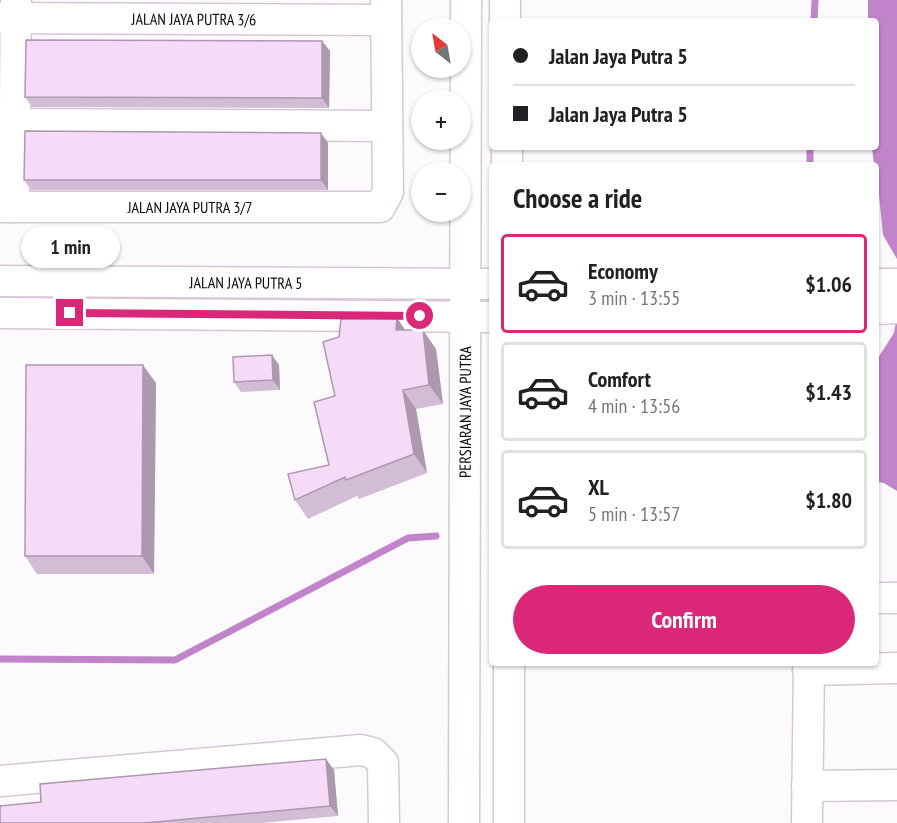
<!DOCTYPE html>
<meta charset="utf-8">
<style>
:root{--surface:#fff;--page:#f2f2f2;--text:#202124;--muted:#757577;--line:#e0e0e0;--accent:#db2777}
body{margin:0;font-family:"PT Sans Narrow",sans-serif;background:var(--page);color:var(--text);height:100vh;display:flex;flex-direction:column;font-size:22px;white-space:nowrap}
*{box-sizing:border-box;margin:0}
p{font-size:20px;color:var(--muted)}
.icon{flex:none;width:33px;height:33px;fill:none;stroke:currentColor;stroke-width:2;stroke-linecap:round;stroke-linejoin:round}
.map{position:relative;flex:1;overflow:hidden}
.panel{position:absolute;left:489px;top:162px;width:390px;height:504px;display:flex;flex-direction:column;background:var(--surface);border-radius:6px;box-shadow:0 2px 4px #0004}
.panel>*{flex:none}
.hud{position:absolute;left:489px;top:18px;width:390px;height:132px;border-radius:6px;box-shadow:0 2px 4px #0004;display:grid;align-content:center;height:132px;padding:0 24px;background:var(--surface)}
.needle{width:39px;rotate:329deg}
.fabs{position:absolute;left:411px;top:18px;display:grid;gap:12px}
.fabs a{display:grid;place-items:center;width:60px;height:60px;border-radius:50%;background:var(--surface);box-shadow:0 2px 4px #0004;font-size:30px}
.end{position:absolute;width:27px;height:27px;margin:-14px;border:8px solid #db2777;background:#fff;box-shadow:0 0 0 3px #fff}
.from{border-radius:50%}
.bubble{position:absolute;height:42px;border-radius:21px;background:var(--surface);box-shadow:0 2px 4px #0004;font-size:20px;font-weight:700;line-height:42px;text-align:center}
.hud b{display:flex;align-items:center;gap:21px;height:57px;font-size:22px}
.hud b+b{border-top:2px solid var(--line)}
.hud i{width:15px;height:15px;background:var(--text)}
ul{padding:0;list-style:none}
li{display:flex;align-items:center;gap:18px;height:99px;margin:0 12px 9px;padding:0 12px;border:3px solid var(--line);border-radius:6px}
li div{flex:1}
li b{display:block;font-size:22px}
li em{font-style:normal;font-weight:700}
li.selected{border-color:var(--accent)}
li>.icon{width:54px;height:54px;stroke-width:1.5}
h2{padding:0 24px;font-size:27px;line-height:72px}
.button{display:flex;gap:12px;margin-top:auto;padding:12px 24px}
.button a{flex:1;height:69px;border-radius:36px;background:var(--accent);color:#fff;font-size:24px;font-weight:700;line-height:69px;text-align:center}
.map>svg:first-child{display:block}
.water{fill:#c184ca}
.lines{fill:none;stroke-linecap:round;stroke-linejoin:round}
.stream{stroke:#c184ca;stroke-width:7}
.minor-casing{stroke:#d6c7d7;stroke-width:33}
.minor{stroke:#fff;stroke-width:30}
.wall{fill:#d3bcd5}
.shaded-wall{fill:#ac99ae}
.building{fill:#f5dbf8;stroke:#ac99ae;stroke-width:1.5}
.route{stroke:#db2777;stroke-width:8}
.labels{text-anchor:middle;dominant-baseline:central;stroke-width:6;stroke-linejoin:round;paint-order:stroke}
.street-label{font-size:16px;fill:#0e090f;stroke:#fff}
</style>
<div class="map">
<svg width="897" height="823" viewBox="0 0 897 823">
<rect width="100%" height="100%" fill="#fdfafd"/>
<!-- water -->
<path class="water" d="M868,0H897V259L883,235L876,165H874L872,147H876V21H868Z
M897,316V491L884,483L876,482V361L894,333Z"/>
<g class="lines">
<!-- stream -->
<path class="stream" d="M814,21L815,0
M810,165V147
M0,659L175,660L408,538L436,536"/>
<!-- minor casing -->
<g class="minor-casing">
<g id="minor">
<path d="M505,0V21"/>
<path id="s1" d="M0,18L386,20"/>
<path d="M0,124L387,126"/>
<path d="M507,147V165"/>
<path id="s2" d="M0,207H380L388,192L386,0"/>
<path d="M14,207L16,0"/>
<path id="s3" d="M0,281L492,284"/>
<path d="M876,284H897"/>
<path d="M876,309L897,308"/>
<path d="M0,313L492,317"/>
<path d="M876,598H897"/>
<path d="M808,670L897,668"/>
<path d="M0,781L361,750L373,753L383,763L384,823"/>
<path d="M807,786L897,785"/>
<path id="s4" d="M464,823L466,0"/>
<path d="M509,823V663"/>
<path d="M807,823L809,663"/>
</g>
</g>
<!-- minor -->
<use href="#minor" class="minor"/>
</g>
<!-- wall -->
<path class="wall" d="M322,41L330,51L329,108L32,107L25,97Z
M321,133L328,143V190H31L24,180Z
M397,318L405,330L436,349L443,404L416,409L427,473L359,499L357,496L308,519L295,500L329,465L339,337Z
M279,365L280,390L241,392L234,382Z
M156,383L154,574H37L25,556Z
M326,759L334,770L338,816L261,823H0L41,802Z"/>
<!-- shaded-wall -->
<path class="shaded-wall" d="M322,41L330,51L329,108L322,98Z
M321,133L328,143V190L321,180Z
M397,318L410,337L396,330Z
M423,330L436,349L443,404L429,385Z
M272,355L279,365L280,390L273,380Z
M143,365L156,383L154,574L142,556Z
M403,390L416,409L427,473L414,454Z
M326,759L334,770L338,816L330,806Z"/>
<!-- building -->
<path class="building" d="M26,40L322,41V98L25,97Z
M25,131L321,133V180H24Z
M397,318L396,330H423L429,385L403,390L414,454L346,480L345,477L295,500L288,474L329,465L314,402L335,396L323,342L339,337L341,319Z
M272,355L273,380L234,382L233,357Z
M26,365H143L142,556H25Z
M326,759L330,806L144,823H0V806L41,802L40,784Z"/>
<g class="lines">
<!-- route -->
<path class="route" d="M70,313L420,316"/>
</g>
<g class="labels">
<!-- street labels -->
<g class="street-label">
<text stroke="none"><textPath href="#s1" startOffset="194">JALAN JAYA PUTRA 3/6</textPath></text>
<text stroke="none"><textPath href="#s2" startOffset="190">JALAN JAYA PUTRA 3/7</textPath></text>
<text stroke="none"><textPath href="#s3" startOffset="246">JALAN JAYA PUTRA 5</textPath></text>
<text stroke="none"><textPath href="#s4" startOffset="411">PERSIARAN JAYA PUTRA</textPath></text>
</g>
</g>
</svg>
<div class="fabs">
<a><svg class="needle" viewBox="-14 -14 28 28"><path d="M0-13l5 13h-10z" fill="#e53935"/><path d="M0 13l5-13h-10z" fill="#757577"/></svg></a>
<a>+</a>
<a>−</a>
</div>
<i class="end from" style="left:420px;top:316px"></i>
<i class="end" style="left:70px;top:313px"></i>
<div class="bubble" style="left:21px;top:226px;width:99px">1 min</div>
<div class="hud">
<b><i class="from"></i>Jalan Jaya Putra 5</b>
<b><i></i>Jalan Jaya Putra 5</b>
</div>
<section class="panel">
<h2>Choose a ride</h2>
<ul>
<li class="selected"><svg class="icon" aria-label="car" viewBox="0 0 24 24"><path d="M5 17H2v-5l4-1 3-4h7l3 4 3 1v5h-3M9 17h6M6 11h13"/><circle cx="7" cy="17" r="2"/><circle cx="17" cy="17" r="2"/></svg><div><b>Economy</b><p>3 min · 13:55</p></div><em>$1.06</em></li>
<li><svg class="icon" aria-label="car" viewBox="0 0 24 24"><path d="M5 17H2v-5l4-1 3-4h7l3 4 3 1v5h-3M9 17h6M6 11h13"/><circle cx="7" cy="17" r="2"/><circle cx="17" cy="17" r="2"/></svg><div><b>Comfort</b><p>4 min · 13:56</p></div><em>$1.43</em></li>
<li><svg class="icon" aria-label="car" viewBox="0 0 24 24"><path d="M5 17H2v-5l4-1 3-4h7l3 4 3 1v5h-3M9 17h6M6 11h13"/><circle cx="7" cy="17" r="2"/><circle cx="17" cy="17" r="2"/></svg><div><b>XL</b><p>5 min · 13:57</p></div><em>$1.80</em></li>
</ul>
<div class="button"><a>Confirm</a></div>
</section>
</div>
